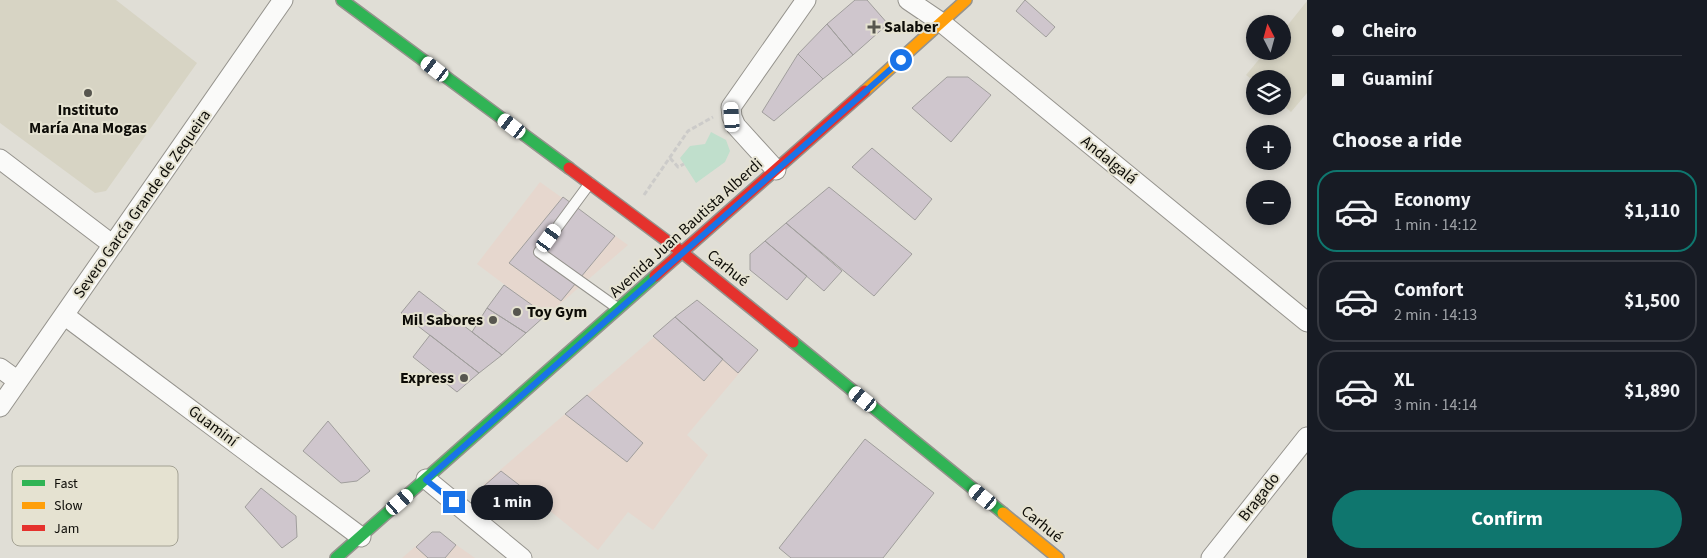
<!DOCTYPE html>
<meta charset="utf-8">
<style>
:root{--surface:#171b24;--page:#242831;--text:#f1f3f6;--muted:#9ea1a6;--line:#363941;--accent:#0f766e}
body{margin:0;font-family:"Source Sans 3",sans-serif;background:var(--page);color:var(--text);height:100vh;display:flex;flex-direction:column;font-size:19px;white-space:nowrap}
*{box-sizing:border-box;margin:0}
p{font-size:16px;color:var(--muted)}
.icon{flex:none;width:28px;height:28px;fill:none;stroke:currentColor;stroke-width:2;stroke-linecap:round;stroke-linejoin:round}
.map{position:relative;flex:1;overflow:hidden}
.sheet{display:flex;flex-direction:column;background:var(--surface);width:400px}
.sheet>*{flex:none}
.banner{display:grid;align-content:center;height:110px;padding:0 25px;background:var(--surface)}
.needle{width:32px;rotate:354deg}
.fabs{position:absolute;left:1246px;top:15px;display:grid;gap:10px}
.fabs a{display:grid;place-items:center;width:45px;height:45px;border-radius:50%;background:var(--surface);box-shadow:0 2px 8px #0003;font-size:25px}
.end{position:absolute;width:22px;height:22px;margin:-11px;border:6px solid #1a73e8;background:#fff;box-shadow:0 0 0 2px #fff}
.from{border-radius:50%}
.bubble{position:absolute;height:35px;border-radius:18px;background:var(--surface);box-shadow:0 2px 8px #0003;font-size:16px;font-weight:700;line-height:35px;text-align:center}
.car{position:absolute;width:15px;height:30px;margin:-15px -8px;border-radius:6px;box-shadow:0 0 4px 1px #0007;background:linear-gradient(#fff 24%,#345 0 40%,#fff 0 76%,#345 0 86%,#fff 0)}
.banner b{display:flex;align-items:center;gap:18px;height:48px;font-size:19px}
.banner b+b{border-top:1px solid var(--line)}
.banner i{width:12px;height:12px;background:var(--text)}
ul{padding:0;list-style:none}
li{display:flex;align-items:center;gap:15px;height:82px;margin:0 10px 8px;padding:0 15px;border:2px solid var(--line);border-radius:20px}
li div{flex:1}
li b{display:block;font-size:19px}
li em{font-style:normal;font-weight:700}
li.active{border-color:var(--accent)}
li>.icon{width:45px;height:45px;stroke-width:1.5}
h2{padding:0 25px;font-size:22px;line-height:60px}
.button{display:flex;gap:10px;margin-top:auto;padding:10px 25px}
.button a{flex:1;height:58px;border-radius:30px;background:var(--accent);color:#fff;font-size:20px;font-weight:700;line-height:58px;text-align:center}
main{display:flex;flex:1;min-height:0}
.map>svg:first-child{display:block}
.commercial{fill:#e6d7ce}
.built{fill:#d7d4c4}
.green{fill:#c0dfcc}
.building{fill:#cfc6cd;stroke:#a09e9c}
.lines{fill:none;stroke-linecap:round;stroke-linejoin:round}
.lane-casing{stroke:#95938d;stroke-width:12}
.street-casing{stroke:#95938d;stroke-width:21}
.fast-casing{stroke:#95938d;stroke-width:14}
.slow-casing{stroke:#95938d;stroke-width:14}
.jam-casing{stroke:#95938d;stroke-width:14}
.path{stroke:#cccbc9;stroke-width:3;stroke-dasharray:5 2.5;stroke-linecap:butt}
.lane{stroke:#fafaf9;stroke-width:10}
.street{stroke:#fafaf9;stroke-width:19}
.fast{stroke:#30b455;stroke-width:11}
.slow{stroke:#ff9f0a;stroke-width:11}
.jam{stroke:#e5322d;stroke-width:11}
.route{stroke:#1a73e8;stroke-width:6}
.poi-dot{fill:#57564f;stroke:#e5e2d1;stroke-width:2}
.labels{text-anchor:middle;dominant-baseline:central;stroke-width:4;stroke-linejoin:round;paint-order:stroke}
.poi-label{font-size:16px;font-weight:bold;fill:#0d0c07;stroke:#e5e2d1;text-anchor:start}
.street-label{font-size:16px;fill:#0d0c07;stroke:#e5e2d1}
.key{fill:#e5e2d1;stroke:#a4a294;stroke-width:1}
.key-label{font-size:14px;fill:#0d0c07}
</style>
<main>
<div class="map">
<svg width="1307" height="558" viewBox="0 0 1307 558">
<rect width="100%" height="100%" fill="#e0ded6"/>
<!-- commercial -->
<path class="commercial" d="M540,182L628,245L546,316L477,264Z
M697,300L758,351L687,435L708,455L653,530L628,512L598,550L527,492L508,513L484,495V484Z
M431,533L441,534L475,558H402Z"/>
<!-- built -->
<path class="built" d="M0,0H116L197,63L106,191L95,193L0,123Z
M1307,1V93L1291,112L1283,105L1282,79H1255V82L1246,75L1266,51H1282L1283,31Z"/>
<!-- green -->
<path class="green" d="M711,132L726,140L730,151L725,162L696,183L680,158L690,146L705,144Z"/>
<!-- building -->
<path class="building" d="M855,0H867L888,24L853,55L827,24Z
M1025,0L1055,27L1046,37L1016,11Z
M827,24L853,55L823,79L798,54Z
M798,54L823,79L774,121L762,112Z
M947,77H968L991,95L951,142L912,108Z
M872,148L932,199L915,220L852,167Z
M829,187L912,254L874,296L786,223Z
M563,197L615,236L561,301L509,263Z
M786,223L842,271L824,291L765,241Z
M765,241L807,276L787,300L750,270V254Z
M504,285L546,315L526,333L487,308Z
M419,291L472,332L502,355L479,373L401,313Z
M697,300L758,350L738,373L675,317Z
M487,308L526,333L502,355L472,332Z
M675,317L723,359L704,381L653,336Z
M430,335L479,373L457,392L413,357Z
M587,395L643,443L627,462L565,414Z
M328,421L370,471L357,481L341,483L303,451Z
M865,439L934,493L883,558H791L779,548Z
M501,471L527,491L508,513L484,495V486Z
M261,488L296,516L297,537L282,548L245,507Z
M432,532H440L456,545L445,558H428L416,547Z"/>
<g class="lines">
<!-- lane casing -->
<g class="lane-casing">
<path id="lane" d="M590,183L539,252L616,307"/>
</g>
<!-- street casing -->
<g class="street-casing">
<path id="street" d="M908,0L942,23L1307,322
M0,159L113,245
M776,170L736,126L732,117L731,107L806,0
M64,315L361,537
M0,368L18,381
M0,407L283,0
M426,479L522,558
M1211,558L1307,437"/>
</g>
<!-- fast casing -->
<g class="fast-casing">
<path id="fast" d="M342,0L569,168
M793,342L1003,513
M336,558L655,276"/>
</g>
<!-- slow casing -->
<g class="slow-casing">
<path id="slow" d="M865,91L966,0
M1003,513L1058,558"/>
</g>
<!-- jam casing -->
<g class="jam-casing">
<path id="jam" d="M569,168L683,253L793,342
M655,276L865,91"/>
</g>
<!-- path -->
<path class="path" d="M670,158L678,167L684,164
M644,195L688,131L713,117"/>
<!-- lane -->
<use href="#lane" class="lane"/>
<!-- street -->
<use href="#street" class="street"/>
<!-- fast -->
<use href="#fast" class="fast"/>
<!-- slow -->
<use href="#slow" class="slow"/>
<!-- jam -->
<use href="#jam" class="jam"/>
</g>
<g class="lines">
<!-- route -->
<path class="route" d="M454,502L426,480L901,60"/>
</g>
<!-- markers -->
<g class="poi-dot">
<path d="M871.5 19.5h5v5h5v5h-5v5h-5v-5h-5v-5h5z"/>
<circle cx="88" cy="93" r="5"/>
<circle cx="517" cy="312" r="5"/>
<circle cx="493" cy="320" r="5"/>
<circle cx="464" cy="378" r="5"/>
</g>
<g class="labels">
<!-- poi labels -->
<g class="poi-label">
<text x="884" y="27">Salaber</text>
<text x="88" y="110" text-anchor="middle">Instituto<tspan x="88" dy="18">María Ana Mogas</tspan></text>
<text x="527" y="312">Toy Gym</text>
<text x="483" y="320" text-anchor="end">Mil Sabores</text>
<text x="454" y="378" text-anchor="end">Express</text>
</g>
<!-- street labels -->
<g class="street-label">
<text transform="translate(1109 160) rotate(39)">Andalgalá</text>
<text transform="translate(142 204) rotate(-55)">Severo García Grande de Zequeira</text>
<text transform="translate(686 228) rotate(-42)">Avenida Juan Bautista Alberdi</text>
<text transform="translate(728 268) rotate(39)">Carhué</text>
<text transform="translate(213 426) rotate(37)">Guaminí</text>
<text transform="translate(1259 497) rotate(-52)">Bragado</text>
<text transform="translate(1042 524) rotate(39)">Carhué</text>
</g>
</g>
<!-- legend -->
<rect x="12" y="466" width="166" height="80" rx="8" class="key"/>
<rect x="22" y="480" width="23" height="6" fill="#30b455"/>
<rect x="22" y="502" width="23" height="7" fill="#ff9f0a"/>
<rect x="22" y="525" width="23" height="6" fill="#e5322d"/>
<g class="key-label">
<text x="54" y="488">Fast</text>
<text x="54" y="510">Slow</text>
<text x="54" y="533">Jam</text>
</g>
</svg>
<div class="fabs">
<a><svg class="needle" viewBox="-14 -14 28 28"><path d="M0-13l5 13h-10z" fill="#e53935"/><path d="M0 13l5-13h-10z" fill="#9ea1a6"/></svg></a>
<a><svg class="icon" aria-label="layers" viewBox="0 0 24 24"><path d="M12 4l9 5-9 5-9-5zM3 14l9 5 9-5"/></svg></a>
<a>+</a>
<a>−</a>
</div>
<i class="end from" style="left:901px;top:60px"></i>
<i class="end" style="left:454px;top:502px"></i>
<div class="bubble" style="left:471px;top:485px;width:82px">1 min</div>
<i class="car" style="left:435px;top:69px;rotate:307deg"></i>
<i class="car" style="left:732px;top:117px;rotate:356deg"></i>
<i class="car" style="left:512px;top:126px;rotate:307deg"></i>
<i class="car" style="left:549px;top:238px;rotate:36deg"></i>
<i class="car" style="left:863px;top:399px;rotate:309deg"></i>
<i class="car" style="left:983px;top:497px;rotate:309deg"></i>
<i class="car" style="left:400px;top:502px;rotate:49deg"></i>
</div>
<section class="sheet">
<div class="banner">
<b><i class="from"></i>Cheiro</b>
<b><i></i>Guaminí</b>
</div>
<h2>Choose a ride</h2>
<ul>
<li class="active"><svg class="icon" aria-label="car" viewBox="0 0 24 24"><path d="M5 17H2v-5l4-1 3-4h7l3 4 3 1v5h-3M9 17h6M6 11h13"/><circle cx="7" cy="17" r="2"/><circle cx="17" cy="17" r="2"/></svg><div><b>Economy</b><p>1 min · 14:12</p></div><em>$1,110</em></li>
<li><svg class="icon" aria-label="car" viewBox="0 0 24 24"><path d="M5 17H2v-5l4-1 3-4h7l3 4 3 1v5h-3M9 17h6M6 11h13"/><circle cx="7" cy="17" r="2"/><circle cx="17" cy="17" r="2"/></svg><div><b>Comfort</b><p>2 min · 14:13</p></div><em>$1,500</em></li>
<li><svg class="icon" aria-label="car" viewBox="0 0 24 24"><path d="M5 17H2v-5l4-1 3-4h7l3 4 3 1v5h-3M9 17h6M6 11h13"/><circle cx="7" cy="17" r="2"/><circle cx="17" cy="17" r="2"/></svg><div><b>XL</b><p>3 min · 14:14</p></div><em>$1,890</em></li>
</ul>
<div class="button"><a>Confirm</a></div>
</section>
</main>
